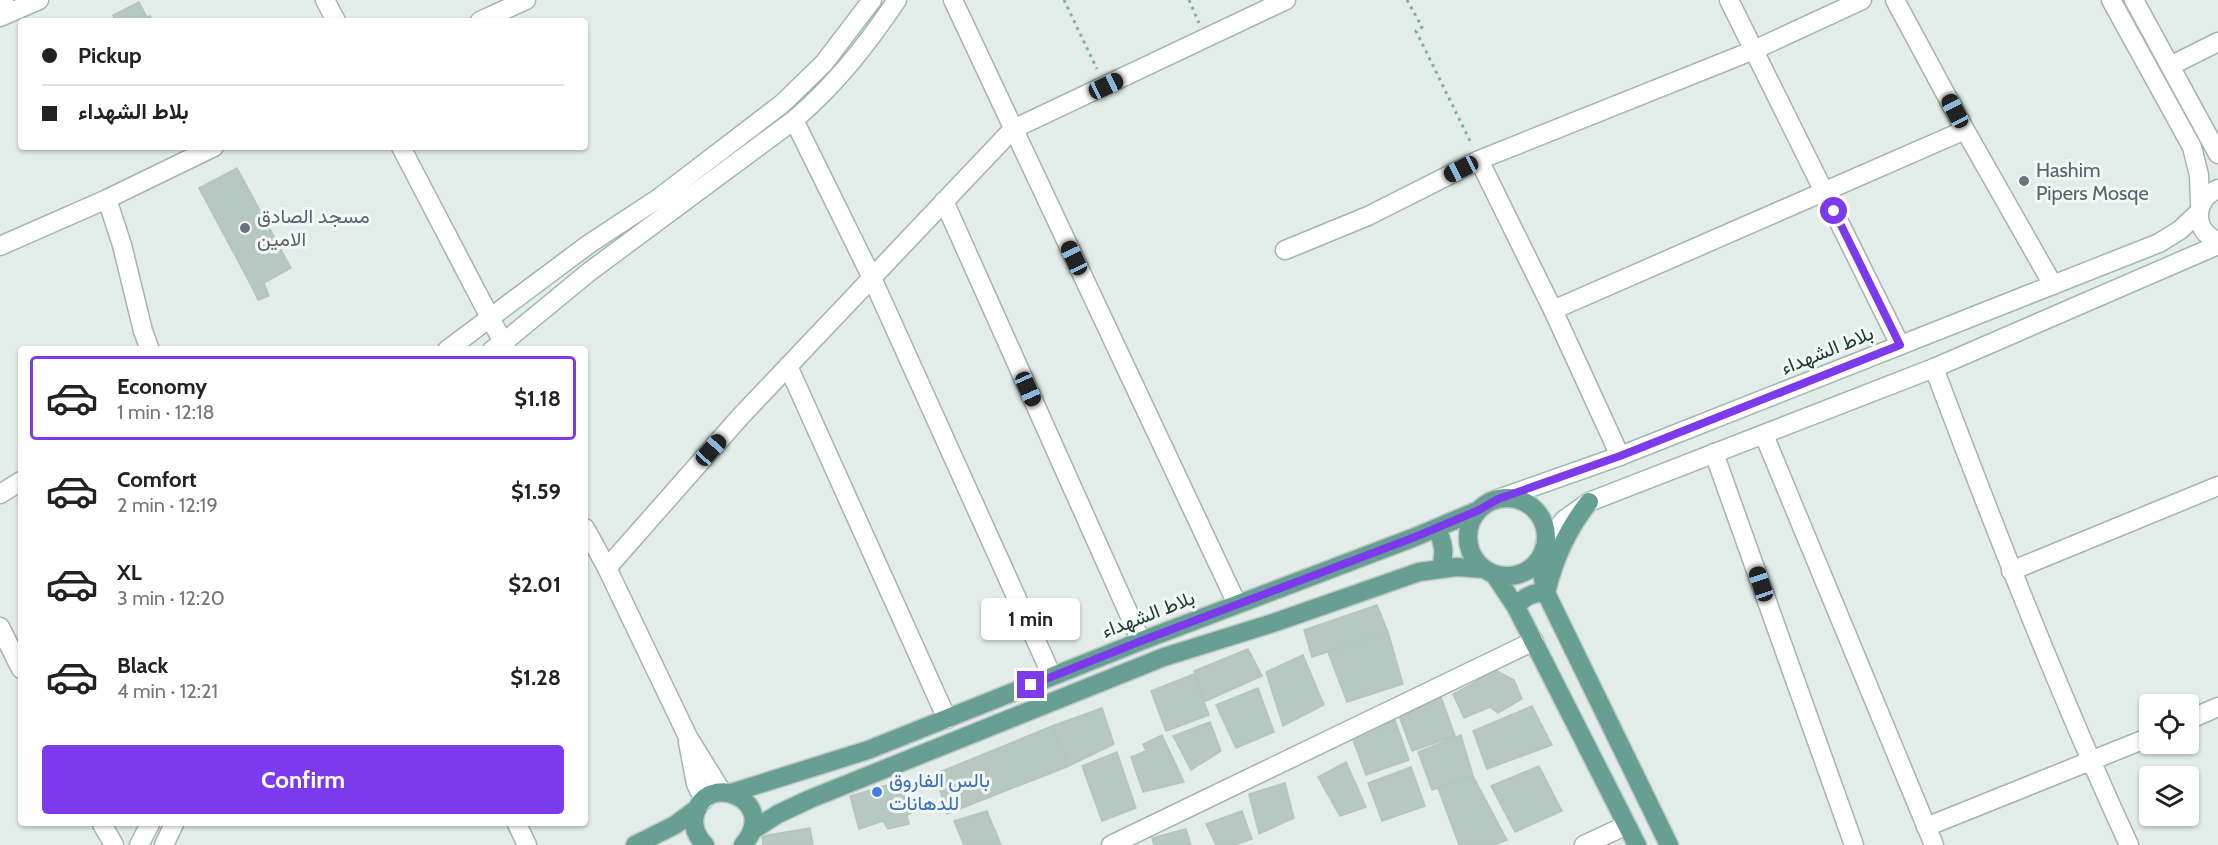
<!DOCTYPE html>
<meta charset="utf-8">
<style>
:root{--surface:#fff;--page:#f2f2f2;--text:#222;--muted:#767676;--line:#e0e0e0;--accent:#7c3aed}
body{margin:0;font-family:Cabin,Vazirmatn,sans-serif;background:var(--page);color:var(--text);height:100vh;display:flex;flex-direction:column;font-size:22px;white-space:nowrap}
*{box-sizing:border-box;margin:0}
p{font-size:20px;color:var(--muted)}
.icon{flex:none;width:33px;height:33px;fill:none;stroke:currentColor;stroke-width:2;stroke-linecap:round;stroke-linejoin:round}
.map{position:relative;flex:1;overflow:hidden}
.panel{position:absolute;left:18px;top:346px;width:570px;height:480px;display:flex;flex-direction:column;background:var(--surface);border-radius:6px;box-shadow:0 2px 4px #0004}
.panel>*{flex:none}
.top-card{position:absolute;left:18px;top:18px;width:570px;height:132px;border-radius:6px;box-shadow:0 2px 4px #0004;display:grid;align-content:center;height:132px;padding:0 24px;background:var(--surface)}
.tools{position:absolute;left:2139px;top:694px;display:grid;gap:12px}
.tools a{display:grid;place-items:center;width:60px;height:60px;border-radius:6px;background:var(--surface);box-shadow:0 2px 4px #0004;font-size:30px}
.end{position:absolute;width:27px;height:27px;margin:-14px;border:8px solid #7c3aed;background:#fff;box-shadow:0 0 0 3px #fff}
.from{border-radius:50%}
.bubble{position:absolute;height:42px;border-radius:6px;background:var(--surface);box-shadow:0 2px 4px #0004;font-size:20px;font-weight:700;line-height:42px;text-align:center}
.car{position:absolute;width:18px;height:36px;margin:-18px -9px;border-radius:8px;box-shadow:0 0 4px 2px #0007;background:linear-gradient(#222 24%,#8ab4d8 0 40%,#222 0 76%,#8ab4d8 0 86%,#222 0)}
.top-card b{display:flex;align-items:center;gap:21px;height:57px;font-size:22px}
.top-card b+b{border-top:2px solid var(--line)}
.top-card i{width:15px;height:15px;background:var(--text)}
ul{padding:10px 0 0;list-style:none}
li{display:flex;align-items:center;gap:18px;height:84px;margin:0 12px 9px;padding:0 12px;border:3px solid transparent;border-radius:6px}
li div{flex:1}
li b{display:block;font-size:22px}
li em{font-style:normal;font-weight:700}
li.on{border-color:var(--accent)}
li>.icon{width:54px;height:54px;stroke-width:1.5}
.cta{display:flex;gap:12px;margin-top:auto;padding:12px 24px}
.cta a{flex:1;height:69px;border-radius:6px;background:var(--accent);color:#fff;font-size:24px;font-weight:700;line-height:69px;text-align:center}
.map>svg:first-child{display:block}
.building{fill:#b7c7c1;stroke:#b4c5bf;stroke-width:1.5}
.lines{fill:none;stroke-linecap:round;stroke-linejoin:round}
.street-casing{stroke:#a5b4af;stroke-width:21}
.secondary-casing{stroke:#a0b7b0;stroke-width:21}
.primary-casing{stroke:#c1c9c7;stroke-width:21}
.path{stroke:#83afa2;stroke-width:3;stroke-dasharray:3 4.5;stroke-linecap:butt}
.street{stroke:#fff;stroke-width:18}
.secondary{stroke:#fff;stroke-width:18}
.primary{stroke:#67a093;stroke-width:18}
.route{stroke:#7c3aed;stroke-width:8}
.worship-dot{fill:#6b7280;stroke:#f2f8f5;stroke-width:2}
.shop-dot{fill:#3f7fe0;stroke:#f2f8f5;stroke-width:2}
.labels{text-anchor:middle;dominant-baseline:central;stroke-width:6;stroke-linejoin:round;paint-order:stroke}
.worship-label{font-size:20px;fill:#5b616d;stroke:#f2f8f5;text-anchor:start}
.street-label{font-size:20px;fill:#223d36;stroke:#f2f8f5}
.shop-label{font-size:20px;fill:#366cbe;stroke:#f2f8f5;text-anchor:start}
</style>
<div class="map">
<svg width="2218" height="845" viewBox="0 0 2218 845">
<rect width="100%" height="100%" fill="#e2ece8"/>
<!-- building -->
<path class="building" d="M139,2L147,17L150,16L152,21H116L113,15Z
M237,168L291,268L253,289L199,188Z
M264,283L269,296L258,300L253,289Z
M1377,605L1388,632L1312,657L1304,630Z
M1388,632L1403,684L1347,702L1328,652Z
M1248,649L1262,676L1204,702L1194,671Z
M1303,655L1324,705L1283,726L1266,672Z
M1495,670L1514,680L1522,699L1498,713L1490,707L1464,718L1453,694L1476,682L1474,676Z
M1194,674L1209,715L1166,731L1151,691Z
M1258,688L1274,732L1236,748L1216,705Z
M1441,697L1455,736L1412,751L1398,713Z
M1532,706L1552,745L1487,769L1473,731Z
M1102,708L1114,744L1069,766L1052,726Z
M1395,720L1409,760L1366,775L1352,737Z
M1210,722L1221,751L1191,770L1173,736Z
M1052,726L1069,766L947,814L935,774Z
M1162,735L1184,782L1143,792L1131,757L1146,751L1143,744Z
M1461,735L1473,776L1432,790L1418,752Z
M1117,752L1136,808L1102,821L1082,766Z
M1346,762L1366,807L1340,816L1318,777Z
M1539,766L1562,811L1515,832L1491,786Z
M1411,767L1425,806L1382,821L1368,783Z
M1473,776L1507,840L1494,845H1459L1438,788Z
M904,780L917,810L907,815L909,824L888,829L883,821L859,829L850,796Z
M1285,783L1294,818L1259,834L1249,794Z
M987,811L1001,845H964L954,821Z
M1242,811L1252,839L1234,845H1216L1206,824Z
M810,828L813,845H763L762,836Z
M1186,829L1191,845H1154L1152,838Z"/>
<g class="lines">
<!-- street casing -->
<g class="street-casing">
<path id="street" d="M325,0L336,21
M953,0L1237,604
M1729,0L1900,345
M1895,0L1965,130L2053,285
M2111,0L2192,147L2199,175L2200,205
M2134,0L2218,154
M480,21L526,0
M2170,66L2218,42
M794,120L872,278L1052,676
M401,147L507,350
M1479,160L1553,310L1620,456
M107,199L122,245L143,331L150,350
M944,201L1141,641
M0,246L107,199L214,147
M1285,250L1368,216L1479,160L1754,50L1862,0
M1553,310L1965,130
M788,366L947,719
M1934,368C1995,529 2057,689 2129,845
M1764,435L1934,845
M1714,453L1854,845
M0,494L21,481
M585,528L607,568L688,737L722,792
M607,568L740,417L1013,129L1286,0
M2011,571L2218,486
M0,627L21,669
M2188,720L2218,707
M688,742L696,784L704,800
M102,824L114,845
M517,824L527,845
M1926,827L2150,737
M1111,845L1534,641
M1584,845L1627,825"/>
</g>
<!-- secondary casing -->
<g class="secondary-casing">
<path id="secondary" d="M0,2L4,0
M0,17L39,0
M2218,189C2193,199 2192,231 2218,241
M447,350L589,244L659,198L783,103L824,63L872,0
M492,350L504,342L589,272L794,120C836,84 866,46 897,0
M1498,499L1620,456L2159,243L2180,230L2198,213
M1545,544L1564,520L1589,502L1934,368L2218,245
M139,845L150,824
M164,845L174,824"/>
</g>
<!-- primary casing -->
<g class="primary-casing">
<path id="primary" d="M1468 537a39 39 0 1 1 78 0a39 39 0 1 1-78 0Z
M1436,529C1444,542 1445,553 1441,568
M1539,560L1546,593L1669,845
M1494,574L1516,607L1637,845
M1516,607C1524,596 1533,592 1546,593C1554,558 1567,530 1589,502
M731,793L868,750L1141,641L1415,537L1479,510
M753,830L778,814L810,799L1164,657L1273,623L1419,572L1456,567L1484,569
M635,845L675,825L698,808
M705,845C697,837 692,827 695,815C706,769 781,801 743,845"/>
</g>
<!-- path -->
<path class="path" d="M1064,0L1097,69
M1189,0L1199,23
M1407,0L1422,27L1416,31L1472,145"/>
<!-- street -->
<use href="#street" class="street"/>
<!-- secondary -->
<use href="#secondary" class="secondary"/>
<!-- primary -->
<use href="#primary" class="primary"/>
</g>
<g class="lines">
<!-- route -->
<path class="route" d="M1031,685L1141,641L1415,537L1479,510L1498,499L1620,456L1900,345L1834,211"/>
</g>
<!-- markers -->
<g class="worship-dot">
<circle cx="2024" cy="181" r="6"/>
<circle cx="245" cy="228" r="6"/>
</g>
<circle class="shop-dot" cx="877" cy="792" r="6"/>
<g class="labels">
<!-- worship labels -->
<g class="worship-label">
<text x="2036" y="170">Hashim<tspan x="2036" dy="23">Pipers Mosqe</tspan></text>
<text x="257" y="216">مسجد الصادق<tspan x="257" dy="23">الامين</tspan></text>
</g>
<!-- street labels -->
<g class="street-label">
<text transform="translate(1827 350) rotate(-22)">بلاط الشهداء</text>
<text transform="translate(1148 614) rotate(-21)">بلاط الشهداء</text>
</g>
<!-- shop labels -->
<g class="shop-label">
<text x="889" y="780">بالس الفاروق<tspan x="889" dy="23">للدهانات</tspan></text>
</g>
</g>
</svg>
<div class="tools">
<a><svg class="icon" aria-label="locate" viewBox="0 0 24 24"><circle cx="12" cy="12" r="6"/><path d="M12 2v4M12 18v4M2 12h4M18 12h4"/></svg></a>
<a><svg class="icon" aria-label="layers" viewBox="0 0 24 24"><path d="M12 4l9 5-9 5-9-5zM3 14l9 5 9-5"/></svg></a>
</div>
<i class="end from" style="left:1834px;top:211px"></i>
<i class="end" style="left:1031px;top:685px"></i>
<div class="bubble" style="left:981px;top:598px;width:99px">1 min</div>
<i class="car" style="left:1106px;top:86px;rotate:65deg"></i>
<i class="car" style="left:1955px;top:111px;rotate:332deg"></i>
<i class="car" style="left:1461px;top:169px;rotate:243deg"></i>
<i class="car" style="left:1074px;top:258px;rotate:335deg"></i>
<i class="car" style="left:1028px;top:389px;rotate:156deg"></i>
<i class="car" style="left:711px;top:450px;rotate:42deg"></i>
<i class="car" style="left:1761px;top:584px;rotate:341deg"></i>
<div class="top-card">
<b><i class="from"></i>Pickup</b>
<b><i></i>بلاط الشهداء</b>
</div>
<section class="panel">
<ul>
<li class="on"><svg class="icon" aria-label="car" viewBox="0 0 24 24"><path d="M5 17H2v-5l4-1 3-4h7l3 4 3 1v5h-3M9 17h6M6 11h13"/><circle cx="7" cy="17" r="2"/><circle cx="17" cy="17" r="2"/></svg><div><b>Economy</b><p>1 min · 12:18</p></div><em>$1.18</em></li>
<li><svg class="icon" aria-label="car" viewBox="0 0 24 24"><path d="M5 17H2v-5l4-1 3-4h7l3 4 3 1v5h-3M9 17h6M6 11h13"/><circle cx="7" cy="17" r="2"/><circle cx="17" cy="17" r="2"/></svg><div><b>Comfort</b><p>2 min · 12:19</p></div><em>$1.59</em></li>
<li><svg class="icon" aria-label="car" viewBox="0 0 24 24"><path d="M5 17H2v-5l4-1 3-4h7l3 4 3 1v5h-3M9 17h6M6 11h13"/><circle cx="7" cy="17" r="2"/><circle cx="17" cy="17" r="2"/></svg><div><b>XL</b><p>3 min · 12:20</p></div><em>$2.01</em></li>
<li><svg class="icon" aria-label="car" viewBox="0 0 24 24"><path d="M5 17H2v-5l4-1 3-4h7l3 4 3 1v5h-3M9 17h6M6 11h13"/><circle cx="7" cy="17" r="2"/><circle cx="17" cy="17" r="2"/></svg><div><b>Black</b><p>4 min · 12:21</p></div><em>$1.28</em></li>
</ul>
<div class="cta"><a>Confirm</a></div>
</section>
</div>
